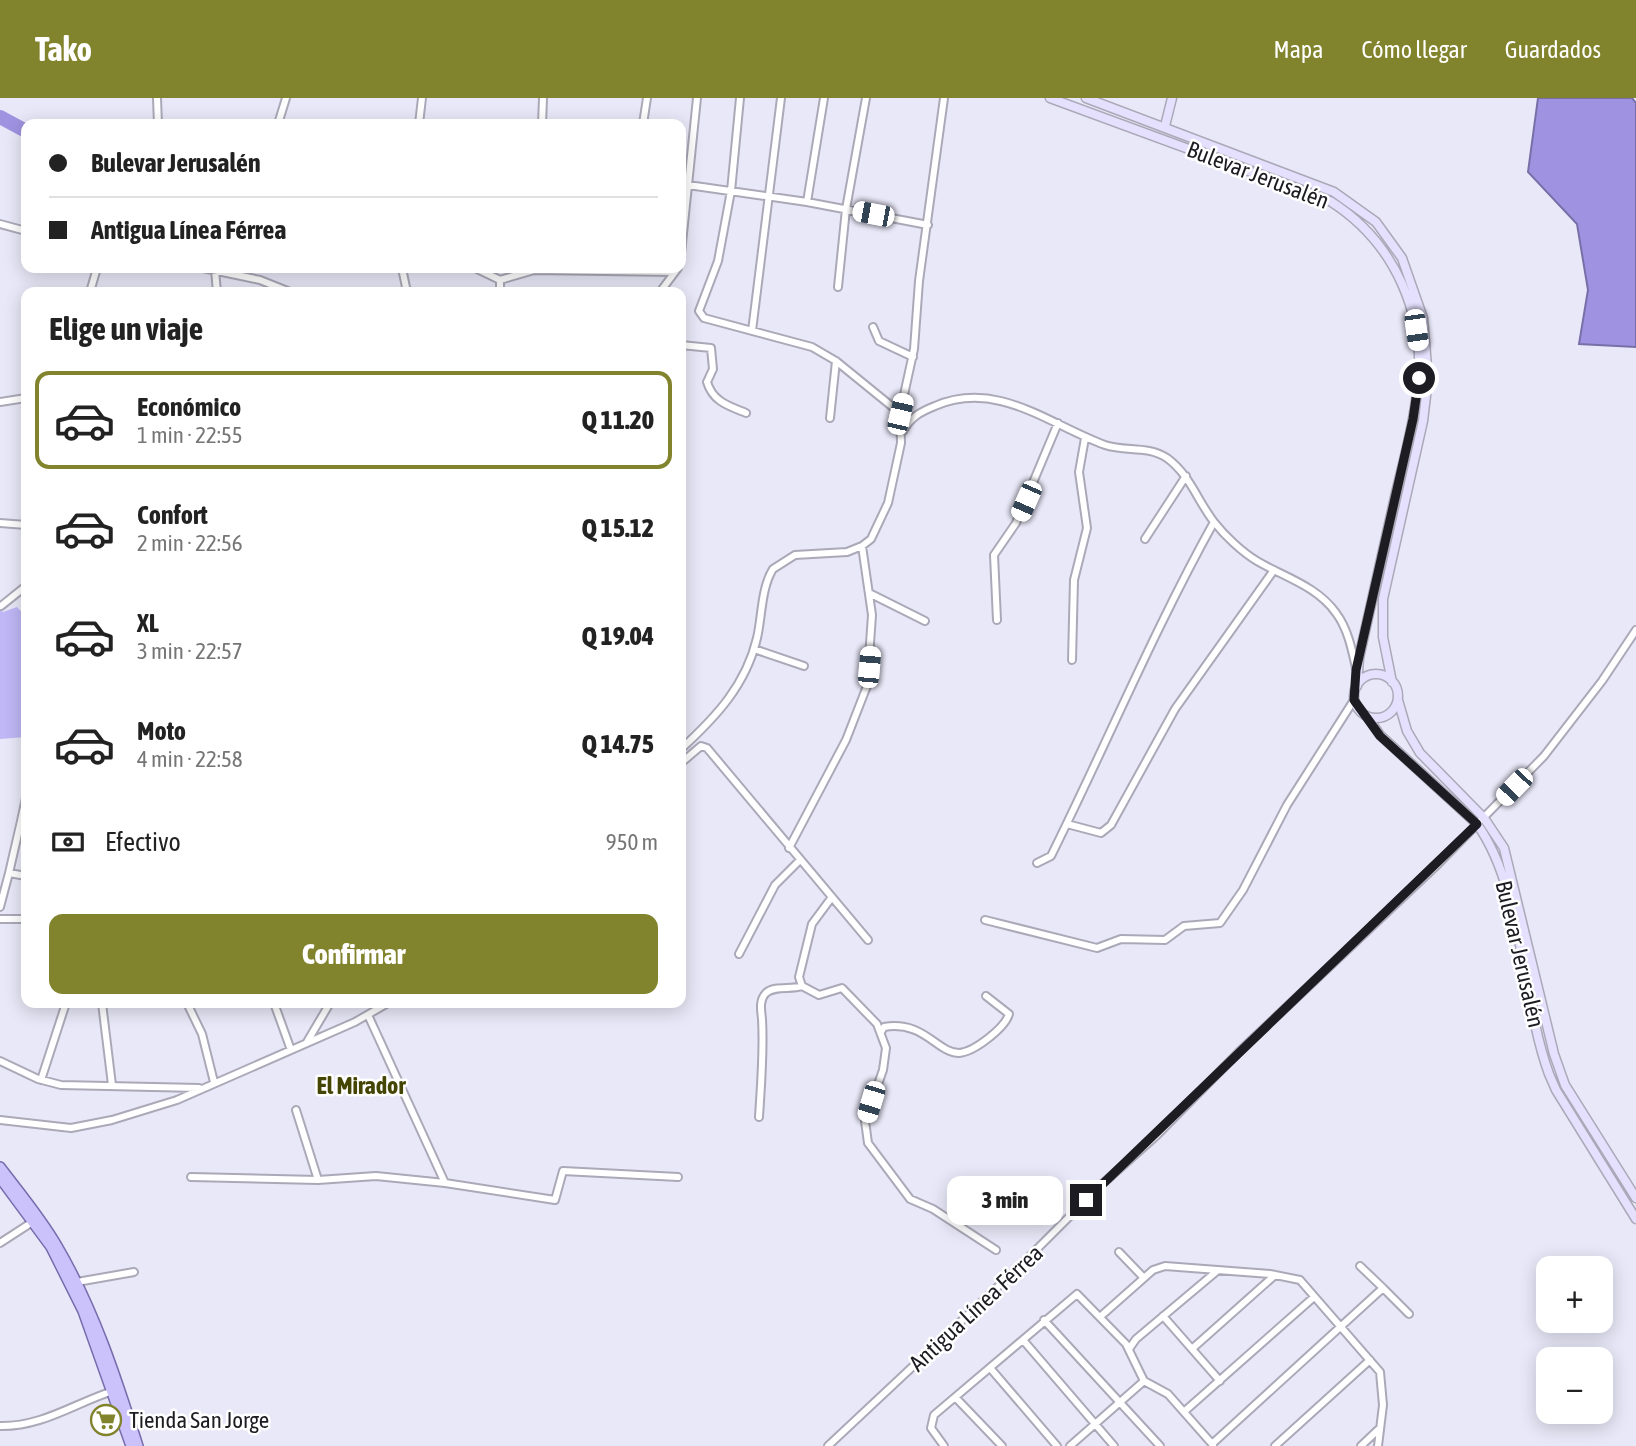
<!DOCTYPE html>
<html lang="es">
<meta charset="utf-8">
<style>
:root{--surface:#fff;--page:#f2f2f2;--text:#222;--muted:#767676;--line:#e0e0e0;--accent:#82832d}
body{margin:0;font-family:"Asap Condensed",sans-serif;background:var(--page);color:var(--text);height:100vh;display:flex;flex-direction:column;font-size:26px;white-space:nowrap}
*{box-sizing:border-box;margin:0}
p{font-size:23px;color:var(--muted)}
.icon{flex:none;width:38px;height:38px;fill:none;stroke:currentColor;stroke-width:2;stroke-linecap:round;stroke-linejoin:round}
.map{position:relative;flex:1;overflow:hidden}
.sheet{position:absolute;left:21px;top:189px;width:665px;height:721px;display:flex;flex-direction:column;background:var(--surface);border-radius:14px;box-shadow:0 4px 18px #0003}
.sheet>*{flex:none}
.banner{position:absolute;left:21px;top:21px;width:665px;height:154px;border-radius:14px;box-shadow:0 4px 18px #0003;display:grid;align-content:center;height:154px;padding:0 28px;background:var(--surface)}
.tools{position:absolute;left:1536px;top:1158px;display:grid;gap:14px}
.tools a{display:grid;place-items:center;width:77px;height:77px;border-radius:14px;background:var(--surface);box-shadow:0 4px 18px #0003;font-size:35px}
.end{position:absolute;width:32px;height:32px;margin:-16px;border:9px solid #1d1c22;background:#fff;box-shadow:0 0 0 4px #fff}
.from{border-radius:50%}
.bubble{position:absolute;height:49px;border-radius:14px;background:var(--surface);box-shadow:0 4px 18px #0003;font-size:23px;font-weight:800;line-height:49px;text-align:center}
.car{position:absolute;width:21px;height:42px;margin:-21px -10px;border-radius:9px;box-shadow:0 0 5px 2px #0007;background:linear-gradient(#fff 24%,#345 0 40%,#fff 0 76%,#345 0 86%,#fff 0)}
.banner b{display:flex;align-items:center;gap:24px;height:66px;font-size:26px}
.banner b+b{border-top:2px solid var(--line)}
.banner i{width:18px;height:18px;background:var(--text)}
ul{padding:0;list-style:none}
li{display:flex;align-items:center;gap:21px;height:98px;margin:0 14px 10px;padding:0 14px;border:4px solid transparent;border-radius:14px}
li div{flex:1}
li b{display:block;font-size:26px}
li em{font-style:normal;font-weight:800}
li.selected{border-color:var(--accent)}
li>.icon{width:63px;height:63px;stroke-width:1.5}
h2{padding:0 28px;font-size:32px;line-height:84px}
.pay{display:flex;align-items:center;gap:18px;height:77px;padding:0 28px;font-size:26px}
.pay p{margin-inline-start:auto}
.action{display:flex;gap:14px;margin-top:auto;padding:14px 28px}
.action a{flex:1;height:80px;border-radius:14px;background:var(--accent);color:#fff;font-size:28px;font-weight:800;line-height:80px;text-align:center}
header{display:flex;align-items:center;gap:42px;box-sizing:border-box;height:98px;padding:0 35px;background:var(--accent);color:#fff}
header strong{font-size:33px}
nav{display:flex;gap:38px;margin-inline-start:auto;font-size:24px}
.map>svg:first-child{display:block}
.green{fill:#bfb7f6}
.water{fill:#9f93e1;stroke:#786fa8;stroke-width:2}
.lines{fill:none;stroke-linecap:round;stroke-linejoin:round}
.river{stroke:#9f93e1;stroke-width:14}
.street-casing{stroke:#aba9b8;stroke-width:10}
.secondary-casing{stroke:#aba9b8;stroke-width:11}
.primary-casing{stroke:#776dad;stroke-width:12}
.street{stroke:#fff;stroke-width:6}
.secondary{stroke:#e5e0fd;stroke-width:8}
.primary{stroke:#cbc1fb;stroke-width:9}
.route{stroke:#1d1c22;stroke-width:9}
.labels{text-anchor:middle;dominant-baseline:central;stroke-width:5;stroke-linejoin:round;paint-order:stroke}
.street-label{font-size:23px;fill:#1d1c22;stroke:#fff}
.poi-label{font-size:23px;fill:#1d1c22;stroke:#fff;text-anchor:start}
.neighbourhood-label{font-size:24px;font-weight:bold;fill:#444503;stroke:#fff}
</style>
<header>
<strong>Tako</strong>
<nav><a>Mapa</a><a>Cómo llegar</a><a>Guardados</a></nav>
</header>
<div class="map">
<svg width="1636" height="1348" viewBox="0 0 1636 1348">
<rect width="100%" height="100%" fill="#e9e8f8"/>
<!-- green -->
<path class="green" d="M17,509L26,519V639L0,641V511L3,514Z"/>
<!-- water -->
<path class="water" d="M1538,0H1632L1636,5V249L1579,246L1588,192L1577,126L1528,74Z"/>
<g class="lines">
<!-- river -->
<path class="river" d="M0,19L26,33"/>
<!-- street casing -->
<g class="street-casing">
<path id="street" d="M157,0L158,26
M740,0L731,93L718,163L699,213L704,220L812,249L836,263L900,315
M278,26L286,0
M419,26L422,0
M542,26L543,0
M643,26L647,0
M681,86L807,104L928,127
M807,104L824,0
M0,126L26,133
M681,155L697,0
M203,170L260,182L290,194
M402,170L407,194
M475,170L500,182L534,172L675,174
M215,172L217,194
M500,182V194
M838,189L846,111L866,0
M90,194L97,170
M660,194L678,170
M873,229L879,243L913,259
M752,233L781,0
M681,247L711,250L713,271L707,284C713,304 729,308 746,315
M0,304L26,300
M830,320L836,263
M903,333C911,319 920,314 935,308C997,281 1050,327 1105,347C1126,354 1147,347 1167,360C1190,377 1197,402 1214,424C1225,438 1242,454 1257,463C1284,479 1317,488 1336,515C1348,531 1352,552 1356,570
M0,425L26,427
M1145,441L1186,378
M871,496L925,523
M1,508L26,488
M997,522L994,457L1016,425L1058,325
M754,551L804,568
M1072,562L1074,482L1087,430L1079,374L1085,340
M681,651C716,619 746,587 757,540C762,519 761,490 773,471L795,457L847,454L862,448L871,441L888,405L901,345L900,315L914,251L919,183L944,0
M681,665L701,648L707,650L868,842
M26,700L21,723L26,724
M1067,726L1101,735L1111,727L1175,611L1274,472
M789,750L846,642L867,588L872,517L862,448
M1037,765L1051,758C1106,647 1154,532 1214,424
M9,775L21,723
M832,799L812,826L799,879L802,888L819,897L842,890L877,926L886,950L883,972L865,1023L868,1045L910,1101L933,1111L996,1152
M0,809L9,775L26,778
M0,821H26
M985,822L1097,850L1121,841L1165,842L1184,828L1220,825L1243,792L1287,707L1354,602
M739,856L775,787L800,762
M102,905L112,987
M187,905L202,936L214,984
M274,905L291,952
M368,917L445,1085
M881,934L884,929C924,922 937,955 959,955C974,954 1005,930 1009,916L986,898
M307,944L330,905
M0,963L38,981L61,987L199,990
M41,982L66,905
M296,1012L318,1082
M759,1019C761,986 764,953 762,921C761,912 759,902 766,895C775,887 791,892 802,888
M0,1022L71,1030L112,1022L177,1002L355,924L388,905
M191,1079L318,1082L376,1078L445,1085L555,1102L563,1073L678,1079
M0,1145L34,1123
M1119,1154L1144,1180
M77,1184L134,1174
M1383,1190L1409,1216
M1101,1218L1153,1172L1165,1168L1270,1176L1300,1182L1380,1274L1383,1307L1378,1348
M1163,1218L1220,1283
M1044,1222L1160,1348
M1023,1242L1114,1348
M1193,1250L1275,1177
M1129,1251L1136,1241L1217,1173
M991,1271L1057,1348
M956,1300L1002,1348
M1186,1312L1314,1199
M0,1328C42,1329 75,1305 113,1293
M1212,1346L1383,1190L1360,1168
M828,1348L1020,1168L1100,1088L1156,1038L1239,954L1438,766L1544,658L1602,583L1636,532
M944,1348L931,1330L934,1317L1077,1196L1126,1246L1144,1283
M1070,1348L1144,1283L1168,1296L1213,1347
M1275,1348L1370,1262
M1361,1348L1380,1330"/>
</g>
<!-- secondary casing -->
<g class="secondary-casing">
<path id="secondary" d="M1050,0L1330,103C1395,144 1428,219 1417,295C1413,330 1403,365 1395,399C1383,453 1371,506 1359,560L1357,588
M1086,0L1334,94L1376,124L1402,160L1423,220L1428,281L1423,323L1383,501V539L1392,584
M1165,28L1172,0
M1354 598a22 22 0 1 1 44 0a22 22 0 1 1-44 0Z
M1398,602L1407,633L1420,655L1484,720L1504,750L1554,956L1565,987L1636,1100
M1367,618L1380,637L1477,726C1524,792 1521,900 1549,976L1556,992L1636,1121"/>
</g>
<!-- primary casing -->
<g class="primary-casing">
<path id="primary" d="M0,1069C19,1094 41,1120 57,1148C94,1211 116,1279 138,1348
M0,1080L51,1149L83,1213L131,1348"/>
</g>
<!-- street -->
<use href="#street" class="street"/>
<!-- secondary -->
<use href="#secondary" class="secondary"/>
<!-- primary -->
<use href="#primary" class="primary"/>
</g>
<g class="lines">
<!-- route -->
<path class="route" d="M1086,1102L1477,726L1380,638L1354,602L1356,572L1413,321L1419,280"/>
</g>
<!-- icons -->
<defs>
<g id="supermarket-ring" transform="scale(1.575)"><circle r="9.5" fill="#fff" stroke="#82832d" stroke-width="1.5"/><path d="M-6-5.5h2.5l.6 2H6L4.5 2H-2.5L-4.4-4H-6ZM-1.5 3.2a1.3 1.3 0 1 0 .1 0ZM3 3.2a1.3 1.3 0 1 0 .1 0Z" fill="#82832d"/></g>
</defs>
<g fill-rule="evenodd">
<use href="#supermarket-ring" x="106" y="1322"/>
</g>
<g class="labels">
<!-- street labels -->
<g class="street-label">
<text transform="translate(1258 77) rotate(21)">Bulevar Jerusalén</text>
<text transform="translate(1520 856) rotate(77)">Bulevar Jerusalén</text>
<text transform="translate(976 1210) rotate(-43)">Antigua Línea Férrea</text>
</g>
<!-- poi labels -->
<g class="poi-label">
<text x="129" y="1322">Tienda San Jorge</text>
</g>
<!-- neighbourhood labels -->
<g class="neighbourhood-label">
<text x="361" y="987">El Mirador</text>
</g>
</g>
</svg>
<div class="tools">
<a>+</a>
<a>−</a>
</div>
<i class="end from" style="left:1419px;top:280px"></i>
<i class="end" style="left:1086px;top:1102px"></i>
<div class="bubble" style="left:947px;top:1078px;width:116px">3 min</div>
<i class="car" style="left:873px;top:116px;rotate:281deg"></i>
<i class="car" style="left:1416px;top:232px;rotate:172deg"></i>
<i class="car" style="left:900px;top:316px;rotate:13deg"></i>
<i class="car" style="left:1026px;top:403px;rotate:204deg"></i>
<i class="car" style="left:869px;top:569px;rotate:5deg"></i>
<i class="car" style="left:1514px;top:689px;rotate:224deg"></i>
<i class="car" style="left:871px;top:1004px;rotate:197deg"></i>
<div class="banner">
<b><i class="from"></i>Bulevar Jerusalén</b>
<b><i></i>Antigua Línea Férrea</b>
</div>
<section class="sheet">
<h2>Elige un viaje</h2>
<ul>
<li class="selected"><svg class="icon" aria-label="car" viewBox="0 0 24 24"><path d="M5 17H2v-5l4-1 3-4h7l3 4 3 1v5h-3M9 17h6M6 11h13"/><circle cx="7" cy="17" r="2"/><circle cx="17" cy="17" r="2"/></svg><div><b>Económico</b><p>1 min · 22:55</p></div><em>Q 11.20</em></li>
<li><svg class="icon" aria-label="car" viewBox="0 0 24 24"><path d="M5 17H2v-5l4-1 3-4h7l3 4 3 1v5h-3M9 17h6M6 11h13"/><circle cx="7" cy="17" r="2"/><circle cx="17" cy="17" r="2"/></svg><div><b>Confort</b><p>2 min · 22:56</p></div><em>Q 15.12</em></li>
<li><svg class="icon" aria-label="car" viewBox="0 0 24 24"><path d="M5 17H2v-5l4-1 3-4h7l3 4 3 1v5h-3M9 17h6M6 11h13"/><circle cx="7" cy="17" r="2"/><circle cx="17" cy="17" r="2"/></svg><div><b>XL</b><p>3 min · 22:57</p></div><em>Q 19.04</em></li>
<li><svg class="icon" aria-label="car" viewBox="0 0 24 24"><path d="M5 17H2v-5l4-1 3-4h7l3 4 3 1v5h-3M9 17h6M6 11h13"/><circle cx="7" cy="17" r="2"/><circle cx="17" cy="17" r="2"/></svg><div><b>Moto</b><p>4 min · 22:58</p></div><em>Q 14.75</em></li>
</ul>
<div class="pay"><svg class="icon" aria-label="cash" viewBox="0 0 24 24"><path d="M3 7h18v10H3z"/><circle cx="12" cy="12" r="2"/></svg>Efectivo<p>950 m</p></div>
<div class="action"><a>Confirmar</a></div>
</section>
</div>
